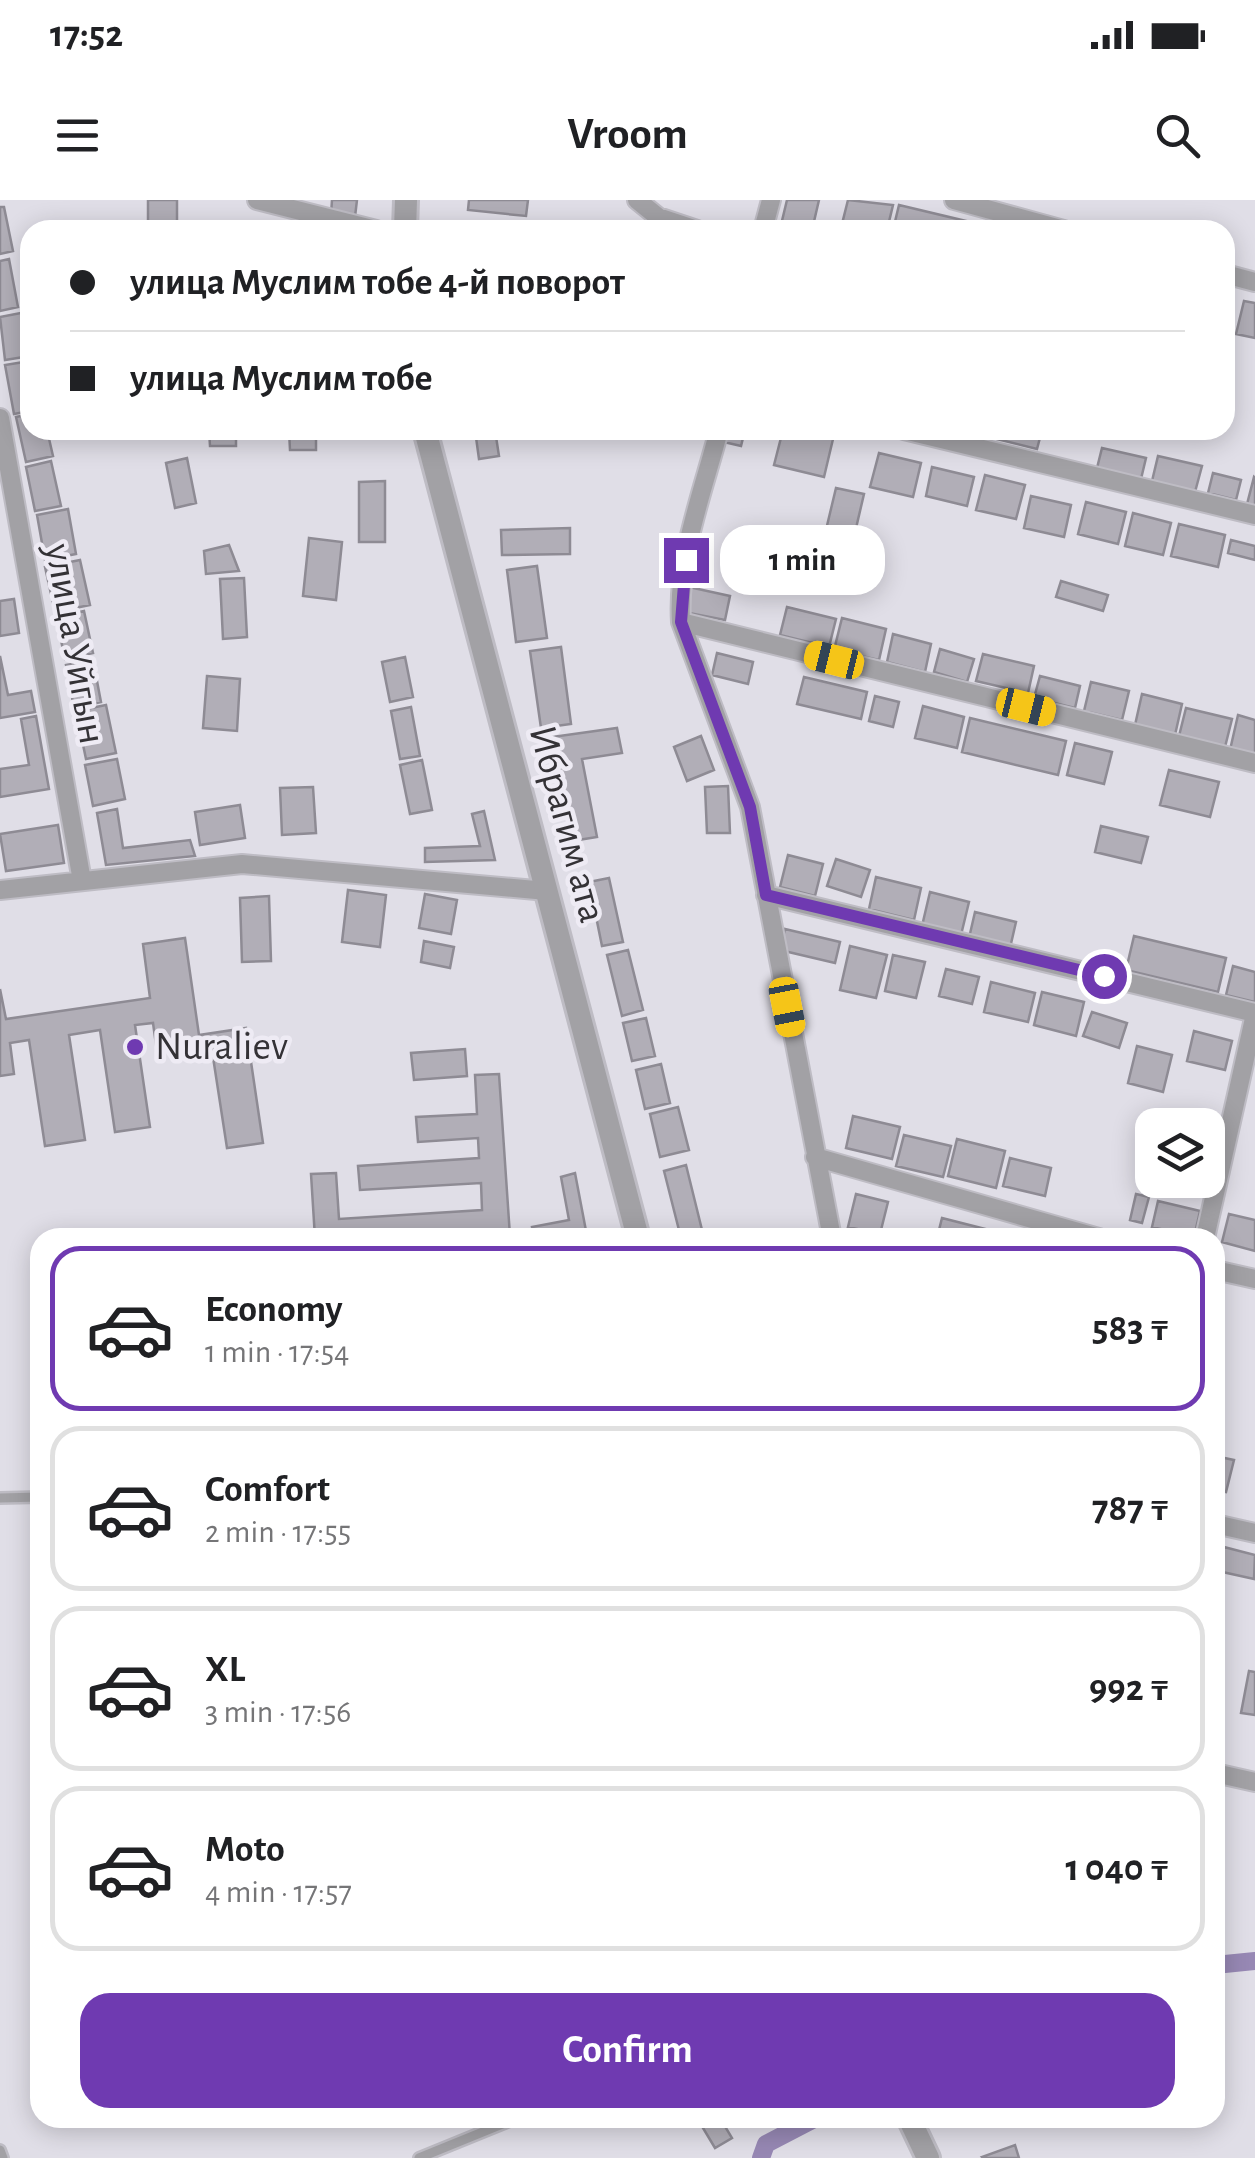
<!DOCTYPE html>
<meta charset="utf-8">
<style>
:root{--surface:#fff;--page:#f6f6f6;--text:#202124;--muted:#757577;--line:#e0e0e0;--accent:#6f3ab1}
body{margin:0;font-family:"Alegreya Sans",sans-serif;background:var(--page);color:var(--text);height:100vh;display:flex;flex-direction:column;font-size:38px;white-space:nowrap}
*{box-sizing:border-box;margin:0}
p{font-size:32px;color:var(--muted)}
.icon{flex:none;width:55px;height:55px;fill:none;stroke:currentColor;stroke-width:2;stroke-linecap:round;stroke-linejoin:round}
.map{position:relative;flex:1;overflow:hidden}
.details{position:absolute;left:30px;top:1028px;width:1195px;height:900px;display:flex;flex-direction:column;background:var(--surface);border-radius:30px;box-shadow:0 5px 25px #0003}
.details>*{flex:none}
.guide{position:absolute;left:20px;top:20px;width:1215px;height:220px;border-radius:30px;box-shadow:0 5px 25px #0003;display:grid;align-content:center;height:220px;padding:0 50px;background:var(--surface)}
.controls{position:absolute;left:1135px;top:908px;display:grid;gap:20px}
.controls a{display:grid;place-items:center;width:90px;height:90px;border-radius:20px;background:var(--surface);box-shadow:0 5px 25px #0003;font-size:50px}
.end{position:absolute;width:45px;height:45px;margin:-22px;border:12px solid #6f3ab1;background:#fff;box-shadow:0 0 0 5px #fff}
.from{border-radius:50%}
.bubble{position:absolute;height:70px;border-radius:30px;background:var(--surface);box-shadow:0 5px 25px #0003;font-size:32px;font-weight:600;line-height:70px;text-align:center}
.car{position:absolute;width:30px;height:60px;margin:-30px -15px;border-radius:12px;box-shadow:0 0 8px 2px #0007;background:linear-gradient(#f5c518 24%,#345 0 40%,#f5c518 0 76%,#345 0 86%,#f5c518 0)}
.guide b{display:flex;align-items:center;gap:35px;height:95px;font-size:38px}
.guide b+b{border-top:2px solid var(--line)}
.guide i{width:25px;height:25px;background:var(--text)}
ul{padding:18px 0 0;list-style:none}
li{display:flex;align-items:center;gap:30px;height:165px;margin:0 20px 15px;padding:0 30px;border:5px solid var(--line);border-radius:30px}
li div{flex:1}
li b{display:block;font-size:38px}
li em{font-style:normal;font-weight:600}
li.on{border-color:var(--accent)}
li>.icon{width:90px;height:90px;stroke-width:1.5}
.action{display:flex;gap:20px;margin-top:auto;padding:20px 50px}
.action a{flex:1;height:115px;border-radius:30px;background:var(--accent);color:#fff;font-size:40px;font-weight:600;line-height:115px;text-align:center}
.status{display:flex;justify-content:space-between;align-items:center;height:70px;padding:0 50px;background:var(--surface);direction:ltr}
.status svg{height:28px;fill:currentColor}
header{display:flex;justify-content:space-between;align-items:center;height:130px;padding:0 50px;background:var(--surface);font-size:45px;font-weight:600}
.map>svg:first-child{display:block}
.lines{fill:none;stroke-linecap:round;stroke-linejoin:round}
.canal{stroke:#9788b4;stroke-width:18}
.building{fill:#b1aeb7;stroke:#8e8b94;stroke-width:2.5}
.service-casing{stroke:#bebcc4;stroke-width:14}
.minor-casing{stroke:#bebcc4;stroke-width:22}
.tertiary-casing{stroke:#bebcc4;stroke-width:28}
.service{stroke:#a2a1a5;stroke-width:9}
.minor{stroke:#a2a1a5;stroke-width:18}
.tertiary{stroke:#a2a1a5;stroke-width:22}
.route{stroke:#6f3ab1;stroke-width:12}
.poi-dot{fill:#6f3ab1;stroke:#eeebf4;stroke-width:4}
.labels{text-anchor:middle;dominant-baseline:central;stroke-width:9;stroke-linejoin:round;paint-order:stroke}
.street-label{font-size:40px;fill:#343236;stroke:#eeebf4}
.poi-label{font-size:40px;fill:#343236;stroke:#eeebf4;text-anchor:start}
</style>
<div class="status"><b>17:52</b><svg viewBox="0 0 49 12"><path d="M0 12V9h3v3zM5 12V6h3v6zM10 12V3h3v9zM15 12V0h3v12zM26 1h20v11H26zM47 4h2v5h-2z"/></svg></div>
<header><svg class="icon" aria-label="menu" viewBox="0 0 24 24"><path d="M4 6h16M4 12h16M4 18h16"/></svg>Vroom<svg class="icon" aria-label="search" viewBox="0 0 24 24"><circle cx="10" cy="10" r="6"/><path d="M15 15l6 6"/></svg></header>
<div class="map">
<svg width="1255" height="1958" viewBox="0 0 1255 1958">
<rect width="100%" height="100%" fill="#e0dee7"/>
<g class="lines">
<!-- canal -->
<path class="canal" d="M1215,1765L1255,1761
M761,1958L766,1944L816,1918"/>
</g>
<!-- building -->
<path class="building" d="M148,0H177V30H148Z
M332,0H357L355,17L331,15Z
M469,0H528L526,16L468,10Z
M787,0H819L812,30L781,25Z
M848,0L893,5L887,30L842,24Z
M899,5L991,27L990,30H893Z
M0,7H4L13,51L0,54Z
M478,23V30H458L457,24Z
M9,59L18,107L0,111V61Z
M1225,91L1232,93L1225,125Z
M1244,101L1255,103V138L1236,134Z
M26,112L30,156L5,160L0,117Z
M30,161V211L14,214L5,165Z
M30,214V230H47L53,256L26,262L16,217Z
M209,230H236V246H210Z
M289,230H316V250H290Z
M475,230H495L499,256L479,259Z
M727,230H745L741,246L724,242Z
M783,230L833,239L824,277L774,265Z
M999,230H1042L1037,249L997,239Z
M1102,248L1146,258L1141,279L1097,268Z
M879,253L921,263L913,297L870,287Z
M1158,256L1202,266L1195,292L1152,281Z
M187,258L196,303L175,308L166,263Z
M51,261L61,306L35,311L26,267Z
M932,267L974,277L967,306L926,296Z
M1213,273L1241,280L1236,300L1208,293Z
M985,275L1025,285L1016,319L976,310Z
M1254,277L1255,278V310L1246,308Z
M385,281V342H359V282Z
M836,288L864,294L853,341L825,334Z
M1031,296L1071,305L1064,337L1024,328Z
M1086,302L1126,312L1118,344L1078,334Z
M68,309L76,354L45,360L37,315Z
M1133,313L1171,323L1163,355L1125,346Z
M1179,324L1225,335L1218,367L1171,356Z
M570,328V354L502,355L501,330Z
M309,338L342,342L336,400L303,396Z
M1231,340L1255,346V360L1228,353Z
M229,345L239,371L206,374L204,351Z
M80,360L90,405L55,412L45,367Z
M537,366L547,438L516,442L507,370Z
M244,378L247,437L223,439L220,379Z
M1061,381L1108,395L1103,411L1056,397Z
M689,387L730,396L725,420L684,412Z
M14,399L19,433L0,436V401Z
M787,407L836,419L829,447L780,435Z
M84,411L93,453L65,459L56,417Z
M842,418L886,429L879,460L834,450Z
M893,434L931,444L925,472L887,462Z
M561,447L571,524L541,528L530,451Z
M940,449L974,459L967,482L934,472Z
M717,453L753,462L748,484L712,475Z
M983,454L1034,466L1028,493L976,481Z
M0,456L8,495L31,491L35,512L0,518Z
M405,457L413,497L390,502L382,462Z
M93,460L101,502L74,508L66,465Z
M207,476L240,479L237,531L203,528Z
M1040,476L1080,486L1075,508L1034,498Z
M804,477L867,492L861,519L797,504Z
M1091,482L1129,491L1122,520L1084,511Z
M1142,494L1182,504L1175,535L1135,525Z
M875,496L899,502L893,527L869,521Z
M106,505L116,553L86,559L76,511Z
M923,506L964,517L957,548L915,538Z
M411,507L420,556L400,559L391,511Z
M1186,508L1232,519L1225,547L1179,536Z
M1238,515L1255,520V556L1230,550Z
M36,516L49,589L0,597V569L29,565L21,519Z
M970,518L1066,541L1058,575L962,552Z
M617,528L622,553L582,559L597,637L572,641L552,537Z
M701,536L714,570L687,581L674,547Z
M1075,543L1112,552L1104,584L1067,575Z
M117,559L125,599L93,606L85,565Z
M422,560L432,610L410,614L400,565Z
M1169,570L1219,582L1210,617L1160,605Z
M728,586L730,633H707L705,587Z
M313,587L316,633L282,635L280,588Z
M240,605L245,638L200,645L195,612Z
M117,609L123,648L190,640L195,656L106,665L97,613Z
M484,611L495,660L425,662V648L480,646L472,614Z
M58,625L64,663L6,671L0,634Z
M1101,626L1148,637L1141,663L1095,652Z
M788,655L823,664L815,696L780,687Z
M836,659L870,670L861,697L827,686Z
M876,677L921,688L914,720L869,709Z
M609,678L623,742L602,746L589,682Z
M348,690L386,695L380,747L342,742Z
M930,692L969,702L961,735L922,726Z
M425,694L457,700L451,734L419,728Z
M269,696L271,761L242,762L240,698Z
M975,712L1016,722L1010,748L969,738Z
M785,729L840,742L835,763L780,750Z
M1134,736L1226,758L1218,792L1126,770Z
M185,738L199,835L246,828L263,943L227,948L211,844L157,852L153,823L135,825L150,927L115,932L100,830L69,835L85,940L45,946L29,840L10,843L14,874L0,876V789L6,819L150,798L143,744Z
M424,741L454,747L450,768L421,762Z
M850,746L887,755L876,798L840,790Z
M628,750L643,810L622,816L607,755Z
M893,755L925,762L916,798L885,791Z
M1233,766L1255,772V802L1226,795Z
M946,769L979,777L972,804L939,796Z
M991,782L1035,793L1028,822L984,812Z
M1042,792L1084,802L1076,836L1034,825Z
M1092,812L1127,823L1119,848L1083,836Z
M646,818L655,856L632,861L623,823Z
M1194,831L1232,841L1225,870L1187,861Z
M1137,846L1172,855L1163,892L1128,883Z
M465,849L467,876L414,880L411,853Z
M661,864L670,903L645,909L636,870Z
M499,874L510,1036L315,1038L311,974L336,973L339,1019L482,1010L481,983L360,990L358,966L479,958L478,938L418,942L416,917L477,914L475,875Z
M678,907L689,950L660,957L650,914Z
M853,916L900,927L892,959L846,948Z
M904,935L951,946L943,977L896,966Z
M957,939L1005,951L996,988L948,976Z
M1010,958L1051,968L1045,996L1003,986Z
M686,965L704,1038H681L664,971Z
M575,973L587,1036L534,1038L532,1027L569,1020L561,977Z
M856,994L888,1002L880,1034L848,1027Z
M1136,994L1149,997L1142,1023L1130,1020Z
M1158,1001L1200,1011L1194,1037L1152,1027Z
M1229,1014L1255,1020V1051L1222,1042Z
M942,1018L989,1030L987,1038H937Z
M1215,1256L1234,1260L1226,1292L1215,1290Z
M1224,1347L1255,1355L1254,1379L1218,1371Z
M1249,1471L1255,1472V1515L1241,1513Z
M697,1918H720L732,1938L715,1948Z
M1015,1945L1019,1958H983L982,1957Z"/>
<g class="lines">
<!-- service casing -->
<g class="service-casing">
<path id="service" d="M0,1298L40,1297
M0,1950L3,1958
M419,1958L517,1918"/>
</g>
<!-- minor casing -->
<g class="minor-casing">
<path id="minor" d="M257,0L376,30
M637,0L658,17L697,30
M954,0L1064,30
M763,30L771,0
M1225,74L1255,82
M0,218L82,681
M719,230C703,292 677,357 681,422L750,607L832,1038
M904,230L1255,315
M681,422L1255,563
M0,690L242,664L547,691
M766,695L1255,813
M815,957L1099,1038
M1205,1038L1255,814
M1215,1070L1255,1079
M1215,1324L1255,1333
M1215,1573L1255,1582"/>
</g>
<!-- tertiary casing -->
<g class="tertiary-casing">
<path id="tertiary" d="M405,30L406,0
M425,230L638,1038
M909,1918L928,1958"/>
</g>
<!-- service -->
<use href="#service" class="service"/>
<!-- minor -->
<use href="#minor" class="minor"/>
<!-- tertiary -->
<use href="#tertiary" class="tertiary"/>
</g>
<g class="lines">
<!-- route -->
<path class="route" d="M686,360L681,422L750,607L766,695L1104,776"/>
</g>
<!-- markers -->
<circle class="poi-dot" cx="135" cy="847" r="10"/>
<g class="labels">
<!-- street labels -->
<g class="street-label">
<text transform="translate(75 444) rotate(80)">улица Уйгын</text>
<text transform="translate(567 624) rotate(75)">Ибрагим ата</text>
</g>
<!-- poi labels -->
<g class="poi-label">
<text x="155" y="847">Nuraliev</text>
</g>
</g>
</svg>
<div class="controls">
<a><svg class="icon" aria-label="layers" viewBox="0 0 24 24"><path d="M12 4l9 5-9 5-9-5zM3 14l9 5 9-5"/></svg></a>
</div>
<i class="end from" style="left:1104px;top:776px"></i>
<i class="end" style="left:686px;top:360px"></i>
<div class="bubble" style="left:720px;top:325px;width:165px">1 min</div>
<i class="car" style="left:834px;top:460px;rotate:284deg"></i>
<i class="car" style="left:1026px;top:507px;rotate:104deg"></i>
<i class="car" style="left:787px;top:807px;rotate:169deg"></i>
<div class="guide">
<b><i class="from"></i>улица Муслим тобе 4-й поворот</b>
<b><i></i>улица Муслим тобе</b>
</div>
<section class="details">
<ul>
<li class="on"><svg class="icon" aria-label="car" viewBox="0 0 24 24"><path d="M5 17H2v-5l4-1 3-4h7l3 4 3 1v5h-3M9 17h6M6 11h13"/><circle cx="7" cy="17" r="2"/><circle cx="17" cy="17" r="2"/></svg><div><b>Economy</b><p>1 min · 17:54</p></div><em>583 ₸</em></li>
<li><svg class="icon" aria-label="car" viewBox="0 0 24 24"><path d="M5 17H2v-5l4-1 3-4h7l3 4 3 1v5h-3M9 17h6M6 11h13"/><circle cx="7" cy="17" r="2"/><circle cx="17" cy="17" r="2"/></svg><div><b>Comfort</b><p>2 min · 17:55</p></div><em>787 ₸</em></li>
<li><svg class="icon" aria-label="car" viewBox="0 0 24 24"><path d="M5 17H2v-5l4-1 3-4h7l3 4 3 1v5h-3M9 17h6M6 11h13"/><circle cx="7" cy="17" r="2"/><circle cx="17" cy="17" r="2"/></svg><div><b>XL</b><p>3 min · 17:56</p></div><em>992 ₸</em></li>
<li><svg class="icon" aria-label="car" viewBox="0 0 24 24"><path d="M5 17H2v-5l4-1 3-4h7l3 4 3 1v5h-3M9 17h6M6 11h13"/><circle cx="7" cy="17" r="2"/><circle cx="17" cy="17" r="2"/></svg><div><b>Moto</b><p>4 min · 17:57</p></div><em>1 040 ₸</em></li>
</ul>
<div class="action"><a>Confirm</a></div>
</section>
</div>
